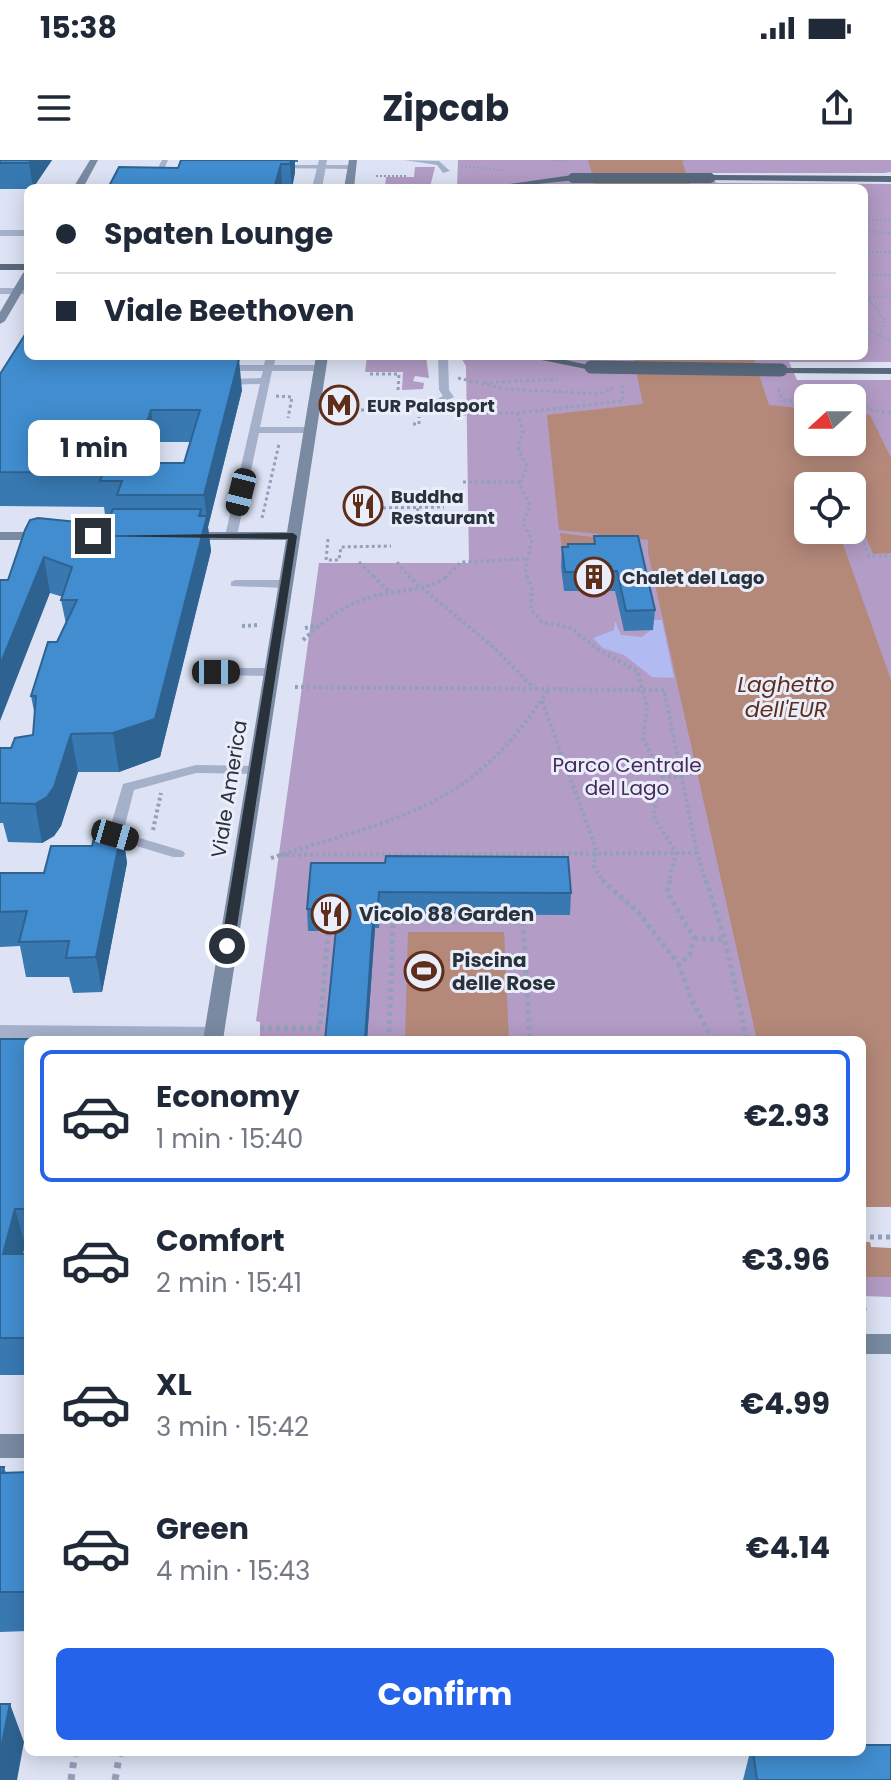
<!DOCTYPE html>
<meta charset="utf-8">
<style>
:root{--surface:#fff;--page:#f6f6f7;--text:#1f2937;--muted:#747a83;--line:#e0e1e3;--accent:#2563eb}
body{margin:0;font-family:Poppins,sans-serif;background:var(--page);color:var(--text);height:100vh;display:flex;flex-direction:column;font-size:30px;white-space:nowrap}
*{box-sizing:border-box;margin:0}
p{font-size:26px;color:var(--muted)}
.icon{flex:none;width:44px;height:44px;fill:none;stroke:currentColor;stroke-width:2;stroke-linecap:round;stroke-linejoin:round}
.map{position:relative;flex:1;overflow:hidden}
.panel{position:absolute;left:24px;top:876px;width:842px;height:720px;display:flex;flex-direction:column;background:var(--surface);border-radius:12px;box-shadow:0 4px 20px #0003}
.panel>*{flex:none}
.banner{position:absolute;left:24px;top:24px;width:844px;height:176px;border-radius:12px;box-shadow:0 4px 20px #0003;display:grid;align-content:center;height:176px;padding:0 32px;background:var(--surface)}
.needle{width:52px;rotate:249deg}
.buttons{position:absolute;left:794px;top:224px;display:grid;gap:16px}
.buttons a{display:grid;place-items:center;width:72px;height:72px;border-radius:12px;background:var(--surface);box-shadow:0 4px 20px #0003;font-size:40px}
.end{position:absolute;width:36px;height:36px;margin:-18px;border:10px solid #29313a;background:#fff;box-shadow:0 0 0 4px #fff}
.from{border-radius:50%}
.bubble{position:absolute;height:56px;border-radius:12px;background:var(--surface);box-shadow:0 4px 20px #0003;font-size:26px;font-weight:700;line-height:56px;text-align:center}
.car{position:absolute;width:24px;height:48px;margin:-24px -12px;border-radius:10px;box-shadow:0 0 6px 2px #0007;background:linear-gradient(#222 24%,#8ab4d8 0 40%,#222 0 76%,#8ab4d8 0 86%,#222 0)}
.banner b{display:flex;align-items:center;gap:28px;height:76px;font-size:30px}
.banner b+b{border-top:2px solid var(--line)}
.banner i{width:20px;height:20px;background:var(--text)}
ul{padding:14px 0 0;list-style:none}
li{display:flex;align-items:center;gap:24px;height:132px;margin:0 16px 12px;padding:0 16px;border:4px solid transparent;border-radius:12px}
li div{flex:1}
li b{display:block;font-size:30px}
li em{font-style:normal;font-weight:700}
li.active{border-color:var(--accent)}
li>.icon{width:72px;height:72px;stroke-width:1.5}
.cta{display:flex;gap:16px;margin-top:auto;padding:16px 32px}
.cta a{flex:1;height:92px;border-radius:12px;background:var(--accent);color:#fff;font-size:32px;font-weight:700;line-height:92px;text-align:center}
.status{display:flex;justify-content:space-between;align-items:center;height:56px;padding:0 40px;background:var(--surface);direction:ltr}
.status svg{height:22px;fill:currentColor}
header{display:flex;justify-content:space-between;align-items:center;height:104px;padding:0 32px;background:var(--surface);font-size:36px;font-weight:700}
.map>svg:first-child{display:block}
.green{fill:#b39cc5;fill-rule:evenodd}
.sand{fill:#b2baf2}
.water{fill:#b4897a;fill-rule:evenodd}
.pier{fill:#dde3f4}
.lines{fill:none;stroke-linecap:round;stroke-linejoin:round}
.path-far4{stroke:#92a0ba;stroke-width:2;stroke-dasharray:2 2;stroke-linecap:butt}
.path-far3{stroke:#92a0ba;stroke-width:3;stroke-dasharray:3 3;stroke-linecap:butt}
.path-far2{stroke:#92a0ba;stroke-width:4;stroke-dasharray:3 3;stroke-linecap:butt}
.path-far1{stroke:#92a0ba;stroke-width:5;stroke-dasharray:4 4;stroke-linecap:butt}
.path{stroke:#92a0ba;stroke-width:7;stroke-dasharray:6 6;stroke-linecap:butt}
.lane{fill:#a5b1cb;fill-rule:evenodd}
.street{fill:#a5b1cb;fill-rule:evenodd}
.secondary{fill:#798aa2;fill-rule:evenodd}
.primary{fill:#59697d;fill-rule:evenodd}
.primary-bridge-far1{stroke:#59697d;stroke-width:10}
.primary-bridge{stroke:#59697d;stroke-width:13}
.wall{fill:#3879b2;fill-rule:evenodd}
.shaded-wall{fill:#2e6391}
.building{fill:#418dcf;stroke:#2e6391;stroke-width:2;fill-rule:evenodd}
.route{fill:#29313a}
.labels{text-anchor:middle;dominant-baseline:central;stroke-width:6;stroke-linejoin:round;paint-order:stroke}
.far-poi-label{font-size:18px;font-weight:bold;fill:#29313a;stroke:#eaeefb;text-anchor:start}
.park-label{font-size:20px;fill:#472a5a;stroke:#eaeefb}
.street-label{font-size:20px;fill:#29313a;stroke:#eaeefb}
.poi-label{font-size:20px;font-weight:bold;fill:#29313a;stroke:#eaeefb;text-anchor:start}
.water-label{font-size:22px;font-style:italic;fill:#5f2e1b;stroke:#eaeefb}
</style>
<div class="status"><b>15:38</b><svg viewBox="0 0 49 12"><path d="M0 12V9h3v3zM5 12V6h3v6zM10 12V3h3v9zM15 12V0h3v12zM26 1h20v11H26zM47 4h2v5h-2z"/></svg></div>
<header><svg class="icon" aria-label="menu" viewBox="0 0 24 24"><path d="M4 6h16M4 12h16M4 18h16"/></svg>Zipcab<svg class="icon" aria-label="share" viewBox="0 0 24 24"><path d="M12 15V3M7 8l5-5 5 5M5 13v7h14v-7"/></svg></header>
<div class="map">
<svg width="891" height="1620" viewBox="0 0 891 1620">
<rect width="100%" height="100%" fill="#dde3f4"/>
<!-- green -->
<path class="green" d="M458,0H891V12L884,13H712L716,23L891,24V202H789L797,220H891V1137L862,1136V880H254V876H260V862L256,861L319,403H469L466,206L460,196H864V28H457ZM808,238H852V282H808ZM808,326H852V370H808Z
M415,7H435L430,27L385,28L386,17H414Z
M367,196H426L429,218L415,216L413,221L424,223L423,229L402,230L403,212H365Z"/>
<!-- sand -->
<path class="sand" d="M650,460H662L674,518L652,517L624,495L603,488L593,478L614,470L615,461L621,475L642,477L651,470Z"/>
<!-- water -->
<path class="water" d="M588,0H685L682,1L691,28H596Z
M633,196H753L769,245L808,249V282H852V253L870,255L891,298V393L873,394L858,359H852L860,384H843L891,520V1117H862V880H757L648,393V380L629,378L562,388L560,373L600,378L599,374L559,370L547,255L643,244ZM808,326H852V370H808Z
M408,772H504L509,880H405Z"/>
<!-- pier -->
<path class="pier" d="M862,1047H891V1088L871,1087L870,1082H862V1070L866,1069Z"/>
<g class="lines">
<!-- path-far4 -->
<path class="path-far4" d="M551,0L565,1
M461,6L503,10
M376,16H408
M864,59L891,61
M864,71L891,73
M864,92H891
M864,115H891
M891,136L868,138L885,160L880,176L891,181
M864,166L879,176"/>
<!-- path-far3 -->
<path class="path-far3" d="M370,214H399L398,230
M458,218L505,229L600,234L613,228
M484,223L557,219
M835,227L870,249
M778,229L783,240L808,243
M276,236L292,237L288,258
M852,247L891,253
M361,250H367
M517,253L523,271L518,288L527,306L520,325L530,345L523,362L532,380L525,409L528,418
M463,254L517,253L623,241L622,223
M413,264H419V257
M463,322H520
M377,348L444,347
M410,356H417L418,347
M262,358L279,284
M855,360L869,396H891
M328,379L326,400H339L341,387L391,386
M359,402L375,418
M397,402L410,418
M445,418L461,402L526,399"/>
<!-- path-far2 -->
<path class="path-far2" d="M373,416L389,432
M408,416L493,487L534,528
M527,416L532,429L531,449L542,462L571,468L599,490L637,511L647,546L643,578L662,617L653,655L676,693L669,722
M242,466L258,465
M305,468L318,465
M303,480C324,461 346,443 374,436C399,430 427,431 448,416
M295,527L664,530L697,693L706,722
M542,541L596,689L594,706L604,722
M662,617H682
M153,670L161,633
M280,695L697,693
M271,698C400,656 469,652 549,529"/>
<!-- path-far1 -->
<path class="path-far1" d="M602,720L639,753L679,805
M670,720L667,732L694,778L690,794L679,805L691,839L713,880
M706,720L725,780L747,880
M694,778L725,780
M260,868H320L328,774
M389,880L393,762H523L530,880
M713,880H747
M862,1077H891"/>
<!-- path -->
<path class="path" d="M862,1145L864,1153
M71,1620L75,1592
M115,1620L120,1592"/>
<!-- lane -->
<path class="lane" d="M162,0H168L161,17L180,28H171L153,18Z
M404,0L439,1L450,11L443,13L437,5Z
M274,5H352L356,7L352,9L272,8Z
M266,196H276L274,205H320L325,208L320,211H272L260,267H309L314,270L309,273H259L237,376L231,379L225,376L260,224L223,225L218,222L223,219L261,218L263,211H222L217,208L222,205H264Z
M438,196H448L449,230L454,237L439,244L434,241L443,236L439,230Z
M235,420H285L291,424L285,428L231,426V422Z
M216,508H271L277,512L271,516L212,515V509Z
M196,605L255,606L262,610L255,614L196,613L134,630L123,673L183,691L185,694L183,697H173L110,678L108,675L123,624Z"/>
<!-- street -->
<path class="street" d="M319,0H327L322,28H312Z
M0,70H28V76H0Z
M0,128H28V134H0Z
M0,865L214,867L224,874L218,880L0,879Z"/>
<!-- secondary -->
<path class="secondary" d="M90,0H98L83,28H73Z
M349,0H357L354,28H344Z
M28,110V122L5,161L0,164V152L23,113Z
M316,196H328L223,880H203L286,380H185L178,376L185,372H287Z
M0,372H49L56,376L49,380H0Z
M862,1174H891V1194H862Z
M0,1274H28V1298H0Z"/>
<!-- primary -->
<path class="primary" d="M573,15L576,20L498,28L503,25Z
M710,15L891,16V22L707,20Z
M0,104H28V110H0Z
M522,196H548L597,207L591,210Z
M777,208H891V214L781,213L777,212Z"/>
<!-- primary-bridge-far1 -->
<path class="primary-bridge-far1" d="M573,18H710"/>
<!-- primary-bridge -->
<path class="primary-bridge" d="M591,207L781,210"/>
</g>
<!-- wall -->
<path class="wall" d="M0,0H52L33,28L28,29H0Z
M181,0H298V2H295V12L292,28H108L178,8Z
M28,196H85L84,199H119L118,196H163L162,199L242,230L208,367L211,391L160,597L119,612H78L61,666L54,676L42,683L8,682L3,663H0V588H11L33,575L35,556L31,536L66,464L61,440L63,437L8,420L25,370L107,365L111,355H105L104,347L0,346V214ZM155,282H190L184,303H148Z
M594,376L655,450L653,470L624,471L615,431H564L561,407L562,387L594,384Z
M122,669L127,703L102,832L73,833L69,817H26L20,786L0,787V713H44Z
M311,703L571,733L570,755L380,754L379,768H375L367,880H325L336,771H308L307,749Z
M0,879L28,880V1086L25,1085L23,1094H28V1215H0Z
M0,1307H4L6,1313L28,1312V1471L0,1472Z
M750,1592H862L891,1620H743Z"/>
<!-- shaded-wall -->
<path class="shaded-wall" d="M31,0H52L33,28L29,3Z
M291,0H295V12L292,28L290,4Z
M281,4L282,28H274Z
M66,196H85L69,230L64,199Z
M239,199L242,230L208,367L211,391L160,597L119,612L113,573L201,349L203,372L207,359L204,335Z
M151,250L155,282L137,336L133,303Z
M44,397L50,433L0,561V505Z
M71,574L78,612L61,666L54,676L42,683L35,644Z
M122,669L127,703L102,832L96,797Z
M374,746L375,768L367,880H365Z
M15,1049L25,1085L14,1130L3,1094Z
M10,1544L24,1582L17,1620H0V1593Z"/>
<!-- building -->
<path class="building" d="M0,0H31L29,3H0Z
M181,0H291L290,4H281L274,28H108L119,7L178,8Z
M28,170V196H66L64,199H239L204,335H117L122,321H100L103,313L0,312V214ZM151,250H200L184,303H133Z
M113,349H201L199,356H207L155,559L113,573L71,574L54,627L47,637L35,644L0,643V588H11L15,578L33,575L36,536H31L48,482H57L77,440H61L72,407L44,397L0,505V420H8L25,370L30,360L38,358L107,365Z
M594,376H638L655,450L626,451L617,411L565,412L562,387H568V384H595Z
M122,669L96,797L66,798L69,781L19,782L27,751L0,752V713H44L51,686H92L96,670Z
M386,696L568,697L571,733L379,732L378,746H374L365,880H325L338,749H307L311,703H385Z
M0,879H143V880H28V1049H15L3,1094H28V1178H0Z
M0,1307H4L2,1313L28,1312V1432H0Z
M0,1544H10L0,1593Z
M862,1585H891V1620H757L753,1592H862Z"/>
<!-- route -->
<path class="route" d="M293,373L297,376L234,786L227,790L221,786L288,379L88,376Z"/>
<!-- icons -->
<defs>
<g id="metro-ring" transform="scale(2)"><circle r="9.5" fill="#eaeefb" stroke="#5f2e1b" stroke-width="1.5"/><path d="M-5.5 5V-5H-3L0 0L3-5H5.5V5H3V-.5L0 4L-3-.5V5Z" fill="#5f2e1b"/></g>
<g id="restaurant-ring" transform="scale(2)"><circle r="9.5" fill="#eaeefb" stroke="#5f2e1b" stroke-width="1.5"/><path d="M-5-6h1v4h1v-4h1v4h1v-4h1v5L-1.5 .5V6h-2V.5L-5-1ZM5-6V6H3V1.5H1.5Q1.5-4 5-6Z" fill="#5f2e1b"/></g>
<g id="building-ring" transform="scale(2)"><circle r="9.5" fill="#eaeefb" stroke="#5f2e1b" stroke-width="1.5"/><path d="M-4-6H4V6H1V3H-1V6H-4ZM-2.5-4.3h1.7v1.8h-1.7ZM.8-4.3h1.7v1.8H.8ZM-2.5-1h1.7V.8h-1.7ZM.8-1h1.7V.8H.8Z" fill="#5f2e1b"/></g>
<g id="stadium-ring" transform="scale(2)"><circle r="9.5" fill="#eaeefb" stroke="#5f2e1b" stroke-width="1.5"/><path d="M0-5a6.5 5 0 1 0 0 10a6.5 5 0 1 0 0-10ZM-3.5-1.8h7v3.6h-7Z" fill="#5f2e1b"/></g>
</defs>
<g fill-rule="evenodd">
<use href="#metro-ring" x="339" y="245"/>
<use href="#restaurant-ring" x="363" y="346"/>
<use href="#building-ring" x="594" y="417"/>
<use href="#restaurant-ring" x="331" y="754"/>
<use href="#stadium-ring" x="424" y="811"/>
</g>
<g class="labels">
<!-- far-poi labels -->
<g class="far-poi-label">
<text x="367" y="245">EUR Palasport</text>
<text x="391" y="336">Buddha<tspan x="391" dy="21">Restaurant</tspan></text>
<text x="622" y="417">Chalet del Lago</text>
</g>
<!-- park labels -->
<g class="park-label">
<text x="627" y="605">Parco Centrale<tspan x="627" dy="23">del Lago</tspan></text>
</g>
<!-- street labels -->
<g class="street-label">
<text transform="translate(229 629) rotate(-81)">Viale America</text>
</g>
<!-- poi labels -->
<g class="poi-label">
<text x="359" y="754">Vicolo 88 Garden</text>
<text x="452" y="800">Piscina<tspan x="452" dy="23">delle Rose</tspan></text>
</g>
<!-- water labels -->
<g class="water-label">
<text x="786" y="524">Laghetto<tspan x="786" dy="25">dell'EUR</tspan></text>
</g>
</g>
</svg>
<div class="buttons">
<a><svg class="needle" viewBox="-14 -14 28 28"><path d="M0-13l5 13h-10z" fill="#e53935"/><path d="M0 13l5-13h-10z" fill="#747a83"/></svg></a>
<a><svg class="icon" aria-label="locate" viewBox="0 0 24 24"><circle cx="12" cy="12" r="6"/><path d="M12 2v4M12 18v4M2 12h4M18 12h4"/></svg></a>
</div>
<i class="end from" style="left:227px;top:786px"></i>
<i class="end" style="left:93px;top:376px"></i>
<div class="bubble" style="left:28px;top:260px;width:132px">1 min</div>
<i class="car" style="left:241px;top:332px;rotate:194deg"></i>
<i class="car" style="left:216px;top:512px;rotate:90deg"></i>
<i class="car" style="left:115px;top:675px;rotate:106deg"></i>
<div class="banner">
<b><i class="from"></i>Spaten Lounge</b>
<b><i></i>Viale Beethoven</b>
</div>
<section class="panel">
<ul>
<li class="active"><svg class="icon" aria-label="car" viewBox="0 0 24 24"><path d="M5 17H2v-5l4-1 3-4h7l3 4 3 1v5h-3M9 17h6M6 11h13"/><circle cx="7" cy="17" r="2"/><circle cx="17" cy="17" r="2"/></svg><div><b>Economy</b><p>1 min · 15:40</p></div><em>€2.93</em></li>
<li><svg class="icon" aria-label="car" viewBox="0 0 24 24"><path d="M5 17H2v-5l4-1 3-4h7l3 4 3 1v5h-3M9 17h6M6 11h13"/><circle cx="7" cy="17" r="2"/><circle cx="17" cy="17" r="2"/></svg><div><b>Comfort</b><p>2 min · 15:41</p></div><em>€3.96</em></li>
<li><svg class="icon" aria-label="car" viewBox="0 0 24 24"><path d="M5 17H2v-5l4-1 3-4h7l3 4 3 1v5h-3M9 17h6M6 11h13"/><circle cx="7" cy="17" r="2"/><circle cx="17" cy="17" r="2"/></svg><div><b>XL</b><p>3 min · 15:42</p></div><em>€4.99</em></li>
<li><svg class="icon" aria-label="car" viewBox="0 0 24 24"><path d="M5 17H2v-5l4-1 3-4h7l3 4 3 1v5h-3M9 17h6M6 11h13"/><circle cx="7" cy="17" r="2"/><circle cx="17" cy="17" r="2"/></svg><div><b>Green</b><p>4 min · 15:43</p></div><em>€4.14</em></li>
</ul>
<div class="cta"><a>Confirm</a></div>
</section>
</div>
